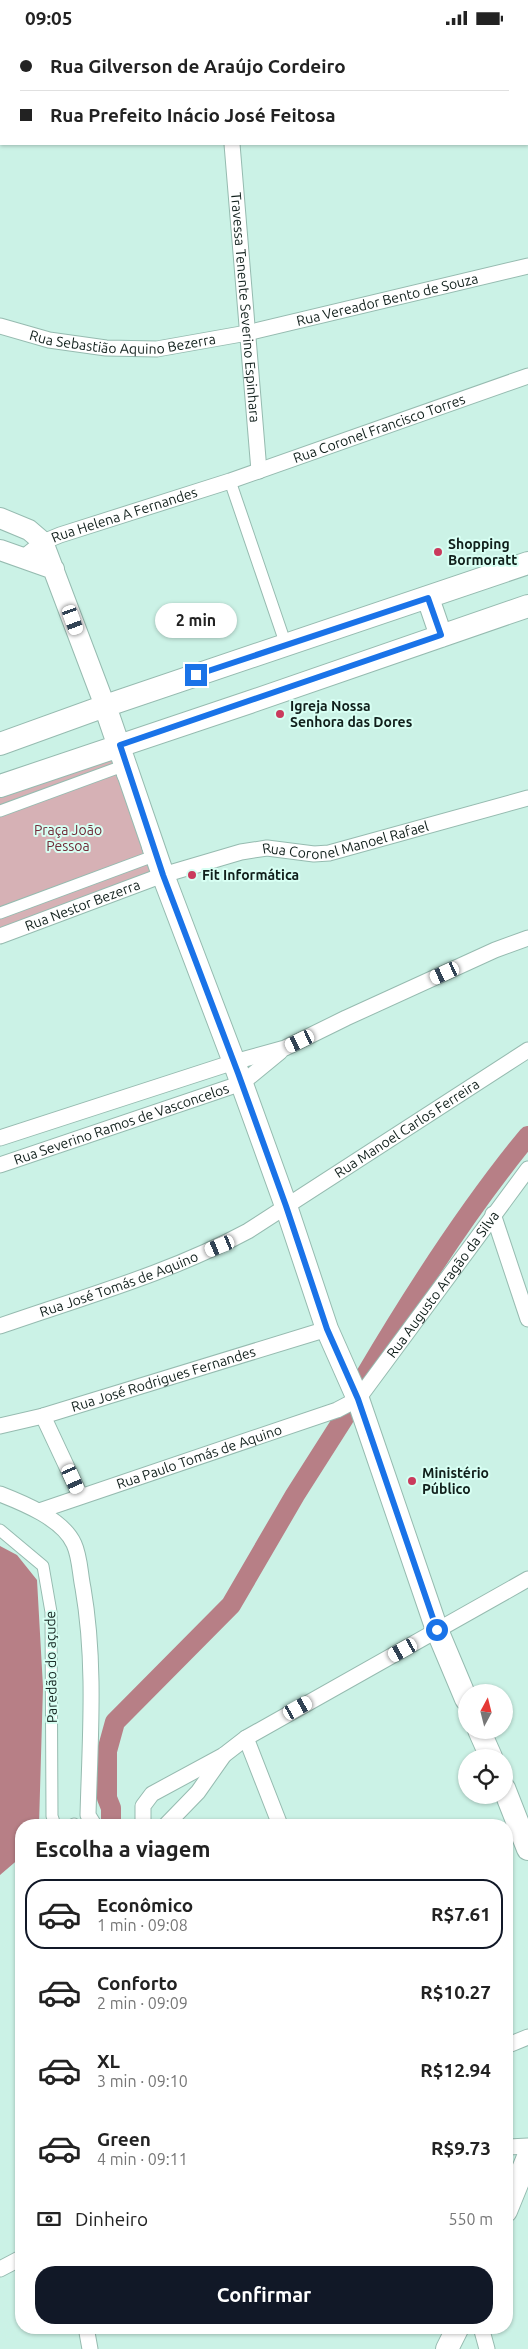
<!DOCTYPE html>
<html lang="pt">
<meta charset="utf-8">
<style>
:root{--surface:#fff;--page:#f6f6f6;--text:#222;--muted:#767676;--line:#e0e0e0;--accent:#111827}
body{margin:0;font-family:Ubuntu,sans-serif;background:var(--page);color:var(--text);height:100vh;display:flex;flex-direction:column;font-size:19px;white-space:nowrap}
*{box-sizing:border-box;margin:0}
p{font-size:16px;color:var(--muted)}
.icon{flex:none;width:28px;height:28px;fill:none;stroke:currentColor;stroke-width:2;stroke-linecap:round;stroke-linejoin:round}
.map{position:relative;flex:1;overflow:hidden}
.side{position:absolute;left:15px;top:1784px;width:498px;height:515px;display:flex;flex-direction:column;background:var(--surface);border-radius:20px;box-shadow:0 1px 4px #0004}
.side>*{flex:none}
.banner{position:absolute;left:0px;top:0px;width:529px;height:110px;box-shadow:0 1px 4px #0004;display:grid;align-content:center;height:110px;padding:0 20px;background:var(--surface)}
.needle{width:32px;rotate:7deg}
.tools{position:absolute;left:458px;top:1649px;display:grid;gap:10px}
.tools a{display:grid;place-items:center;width:55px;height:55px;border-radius:50%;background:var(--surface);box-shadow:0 1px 4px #0004;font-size:25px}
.end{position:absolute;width:22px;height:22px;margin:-11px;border:6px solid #1a73e8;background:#fff;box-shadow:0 0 0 2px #fff}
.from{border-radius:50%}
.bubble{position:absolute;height:35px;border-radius:18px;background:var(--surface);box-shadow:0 1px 4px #0004;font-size:16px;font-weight:600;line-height:35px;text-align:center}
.car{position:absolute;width:15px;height:30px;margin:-15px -8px;border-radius:6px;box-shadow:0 0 4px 1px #0007;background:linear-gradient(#fff 24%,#345 0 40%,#fff 0 76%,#345 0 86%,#fff 0)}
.banner b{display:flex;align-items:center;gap:18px;height:48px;font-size:19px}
.banner b+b{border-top:1px solid var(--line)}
.banner i{width:12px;height:12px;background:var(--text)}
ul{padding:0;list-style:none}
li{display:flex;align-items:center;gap:15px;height:70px;margin:0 10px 8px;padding:0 10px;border:2px solid transparent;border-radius:20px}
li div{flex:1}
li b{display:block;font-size:19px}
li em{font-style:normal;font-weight:600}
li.current{border-color:var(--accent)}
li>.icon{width:45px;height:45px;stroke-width:1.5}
h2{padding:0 20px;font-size:22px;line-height:60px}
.pay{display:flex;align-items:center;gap:12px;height:55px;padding:0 20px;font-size:19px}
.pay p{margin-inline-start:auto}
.button{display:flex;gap:10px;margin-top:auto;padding:10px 20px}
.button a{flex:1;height:58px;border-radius:20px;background:var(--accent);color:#fff;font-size:20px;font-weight:600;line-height:58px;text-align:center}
.status{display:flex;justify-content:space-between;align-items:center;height:35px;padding:0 25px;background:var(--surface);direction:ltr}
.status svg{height:14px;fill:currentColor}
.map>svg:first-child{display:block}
.green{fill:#d6b1b5}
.water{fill:#b77f86}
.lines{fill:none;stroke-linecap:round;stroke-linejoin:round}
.canal{stroke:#b77f86;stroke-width:20}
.pedestrian-casing{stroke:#96bbb0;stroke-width:13}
.minor-casing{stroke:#96bbb0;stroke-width:17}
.tertiary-casing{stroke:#96bbb0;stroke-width:22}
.secondary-casing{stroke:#96bbb0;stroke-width:24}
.pedestrian{stroke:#fff;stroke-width:11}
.minor{stroke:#fff;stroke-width:15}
.tertiary{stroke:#fff;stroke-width:20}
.secondary{stroke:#fff;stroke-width:22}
.route{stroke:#1a73e8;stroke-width:6}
.poi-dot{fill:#ca3a5c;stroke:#d8fff3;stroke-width:2}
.labels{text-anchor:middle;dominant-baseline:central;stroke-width:4;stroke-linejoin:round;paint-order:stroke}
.street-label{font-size:14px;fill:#101f1b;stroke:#d8fff3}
.poi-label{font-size:14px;font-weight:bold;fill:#101f1b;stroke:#d8fff3;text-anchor:start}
.park-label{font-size:14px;fill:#712b38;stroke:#d8fff3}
</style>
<div class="status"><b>09:05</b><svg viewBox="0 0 49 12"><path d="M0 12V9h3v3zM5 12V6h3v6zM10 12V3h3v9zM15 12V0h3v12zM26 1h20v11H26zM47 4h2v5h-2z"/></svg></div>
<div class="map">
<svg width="528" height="2314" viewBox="0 0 528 2314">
<rect width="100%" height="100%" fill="#cbf2e6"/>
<!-- green -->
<path class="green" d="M116,720L155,837L0,893V762Z"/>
<!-- water -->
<path class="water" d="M0,1511L17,1520L37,1545L43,1652L39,1790H21V1822L0,1840Z"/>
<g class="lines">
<!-- canal -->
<path class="canal" d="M365,1341C414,1258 467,1175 528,1101
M111,1787V1773L107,1763V1716L115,1687L231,1570L295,1460L344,1383"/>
<!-- pedestrian casing -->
<g class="pedestrian-casing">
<path id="pedestrian" d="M230,446L286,610
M0,776L120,732L123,741
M0,878L151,822L148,813
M0,1495L43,1531L51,1577L52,1781L55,1790
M72,1790L74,1789"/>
</g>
<!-- minor casing -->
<g class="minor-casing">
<g id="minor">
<path d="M253,0V1"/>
<path d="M0,55H1"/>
<path id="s1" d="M232,109L259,436"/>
<path id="s2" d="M0,291L49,305L106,313L157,314L247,298L528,231"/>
<path id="s3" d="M24,522L43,507L60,500L230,446L528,341"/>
<path id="s4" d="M0,901L163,840L241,817L267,813L314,819L329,818L528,763"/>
<path d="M0,1103L234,1027L285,1013L346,983L495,915L528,903"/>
<path id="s5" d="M0,1130L242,1048L280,1017"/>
<path d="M493,1179L528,1284"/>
<path id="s6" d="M0,1291C83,1262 170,1238 248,1196L528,1015"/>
<path d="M43,1381L80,1460"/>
<path id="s7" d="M0,1391L43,1381L327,1294"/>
<path d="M0,1459C23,1468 63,1484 74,1509C80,1522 80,1539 83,1553C96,1628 90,1704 88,1780L94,1790"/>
<path id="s8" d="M39,1476L337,1375L358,1364L528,1134"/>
<path d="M246,1703L280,1790"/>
<path d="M143,1790V1771L152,1759L224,1720L246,1703L528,1544"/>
<path d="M166,1790L198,1757L224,1720"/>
<path d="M506,2011L528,2002"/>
<path d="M506,2112L528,2111"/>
<path d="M0,2234L21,2223"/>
<path d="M86,2292L90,2314"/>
<path d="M481,2292L487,2314"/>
</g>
</g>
<!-- tertiary casing -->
<g class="tertiary-casing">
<path id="tertiary" d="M0,483L29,495L43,507L105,671
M0,515L54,534"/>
</g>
<!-- secondary casing -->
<g class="secondary-casing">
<path id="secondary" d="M428,563L441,601
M105,671L163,840L234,1027L286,1171L327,1294L358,1364L437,1595L466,1664
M0,709L105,671L528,528
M0,751L250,667L528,571
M479,1695L491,1722
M504,1753L528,1814
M506,2176L528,2122
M447,2314L458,2292"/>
</g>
<!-- pedestrian -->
<use href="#pedestrian" class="pedestrian"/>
<!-- minor -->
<use href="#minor" class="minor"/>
<!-- tertiary -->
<use href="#tertiary" class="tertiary"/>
<!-- secondary -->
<use href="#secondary" class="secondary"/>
</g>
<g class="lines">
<!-- route -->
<path class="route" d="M196,640L428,563L441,600L120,710L163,840L238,1038L286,1171L327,1294L358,1364L437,1595"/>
</g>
<!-- markers -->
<g class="poi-dot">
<circle cx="438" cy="517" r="5"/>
<circle cx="280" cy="679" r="5"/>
<circle cx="192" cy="840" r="5"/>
<circle cx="412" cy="1446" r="5"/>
</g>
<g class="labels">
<!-- street labels -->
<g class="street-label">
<text stroke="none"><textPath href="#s2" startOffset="395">Rua Vereador Bento de Souza</textPath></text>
<text stroke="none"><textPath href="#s1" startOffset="164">Travessa Tenente Severino Espinhara</textPath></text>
<text stroke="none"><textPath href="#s2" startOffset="125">Rua Sebastião Aquino Bezerra</textPath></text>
<text stroke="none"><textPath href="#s3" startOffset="379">Rua Coronel Francisco Torres</textPath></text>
<text stroke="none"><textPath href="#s3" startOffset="110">Rua Helena A Fernandes</textPath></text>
<text stroke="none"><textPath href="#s4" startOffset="362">Rua Coronel Manoel Rafael</textPath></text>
<text stroke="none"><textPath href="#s4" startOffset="88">Rua Nestor Bezerra</textPath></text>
<text stroke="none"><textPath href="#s5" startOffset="128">Rua Severino Ramos de Vasconcelos</textPath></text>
<text stroke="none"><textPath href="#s6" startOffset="455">Rua Manoel Carlos Ferreira</textPath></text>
<text stroke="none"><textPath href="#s6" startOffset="126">Rua José Tomás de Aquino</textPath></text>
<text stroke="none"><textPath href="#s8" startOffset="481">Rua Augusto Aragão da Silva</textPath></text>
<text stroke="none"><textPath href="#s7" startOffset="170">Rua José Rodrigues Fernandes</textPath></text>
<text stroke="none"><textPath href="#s8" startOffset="169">Rua Paulo Tomás de Aquino</textPath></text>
<text transform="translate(51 1632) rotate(-91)">Paredão do açude</text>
</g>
<!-- poi labels -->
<g class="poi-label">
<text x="448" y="509">Shopping<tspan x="448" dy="16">Bormoratt</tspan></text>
<text x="290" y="671">Igreja Nossa<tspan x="290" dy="16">Senhora das Dores</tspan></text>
<text x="202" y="840">Fit Informática</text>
<text x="422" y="1438">Ministério<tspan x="422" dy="16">Público</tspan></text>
</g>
<!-- park labels -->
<g class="park-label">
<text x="68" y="795">Praça João<tspan x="68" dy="16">Pessoa</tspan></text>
</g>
</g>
</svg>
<div class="tools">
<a><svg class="needle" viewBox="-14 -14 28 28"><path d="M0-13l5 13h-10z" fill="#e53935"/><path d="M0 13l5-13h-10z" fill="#767676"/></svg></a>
<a><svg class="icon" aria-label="locate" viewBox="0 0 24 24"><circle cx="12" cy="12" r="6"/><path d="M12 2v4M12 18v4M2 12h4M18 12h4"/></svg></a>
</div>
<i class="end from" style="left:437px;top:1595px"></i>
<i class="end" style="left:196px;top:640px"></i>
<div class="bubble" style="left:155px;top:568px;width:82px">2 min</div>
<i class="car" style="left:73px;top:585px;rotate:160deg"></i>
<i class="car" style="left:445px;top:938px;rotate:245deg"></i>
<i class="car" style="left:300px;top:1006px;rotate:244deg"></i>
<i class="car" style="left:220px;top:1211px;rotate:248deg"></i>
<i class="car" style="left:73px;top:1444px;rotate:156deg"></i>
<i class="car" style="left:403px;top:1615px;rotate:241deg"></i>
<i class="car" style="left:298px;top:1673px;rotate:61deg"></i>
<div class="banner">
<b><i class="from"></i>Rua Gilverson de Araújo Cordeiro</b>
<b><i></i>Rua Prefeito Inácio José Feitosa</b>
</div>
<section class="side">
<h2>Escolha a viagem</h2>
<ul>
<li class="current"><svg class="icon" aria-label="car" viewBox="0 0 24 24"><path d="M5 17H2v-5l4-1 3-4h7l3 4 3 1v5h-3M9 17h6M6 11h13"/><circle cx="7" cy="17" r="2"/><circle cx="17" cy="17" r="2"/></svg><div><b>Econômico</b><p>1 min · 09:08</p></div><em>R$7.61</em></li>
<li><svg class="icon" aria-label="car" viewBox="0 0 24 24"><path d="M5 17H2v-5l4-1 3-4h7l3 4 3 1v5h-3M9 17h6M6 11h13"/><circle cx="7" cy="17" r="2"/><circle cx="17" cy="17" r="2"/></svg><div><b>Conforto</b><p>2 min · 09:09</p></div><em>R$10.27</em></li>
<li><svg class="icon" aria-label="car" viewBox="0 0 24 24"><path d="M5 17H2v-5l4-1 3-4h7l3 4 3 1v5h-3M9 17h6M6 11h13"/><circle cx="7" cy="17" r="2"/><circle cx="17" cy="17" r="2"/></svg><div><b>XL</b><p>3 min · 09:10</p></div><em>R$12.94</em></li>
<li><svg class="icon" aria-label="car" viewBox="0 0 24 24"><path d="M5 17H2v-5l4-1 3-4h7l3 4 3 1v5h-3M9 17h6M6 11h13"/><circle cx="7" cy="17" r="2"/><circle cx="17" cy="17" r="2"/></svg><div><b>Green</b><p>4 min · 09:11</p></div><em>R$9.73</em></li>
</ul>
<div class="pay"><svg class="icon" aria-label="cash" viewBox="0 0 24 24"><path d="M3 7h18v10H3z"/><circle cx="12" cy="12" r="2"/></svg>Dinheiro<p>550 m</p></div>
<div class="button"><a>Confirmar</a></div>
</section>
</div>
